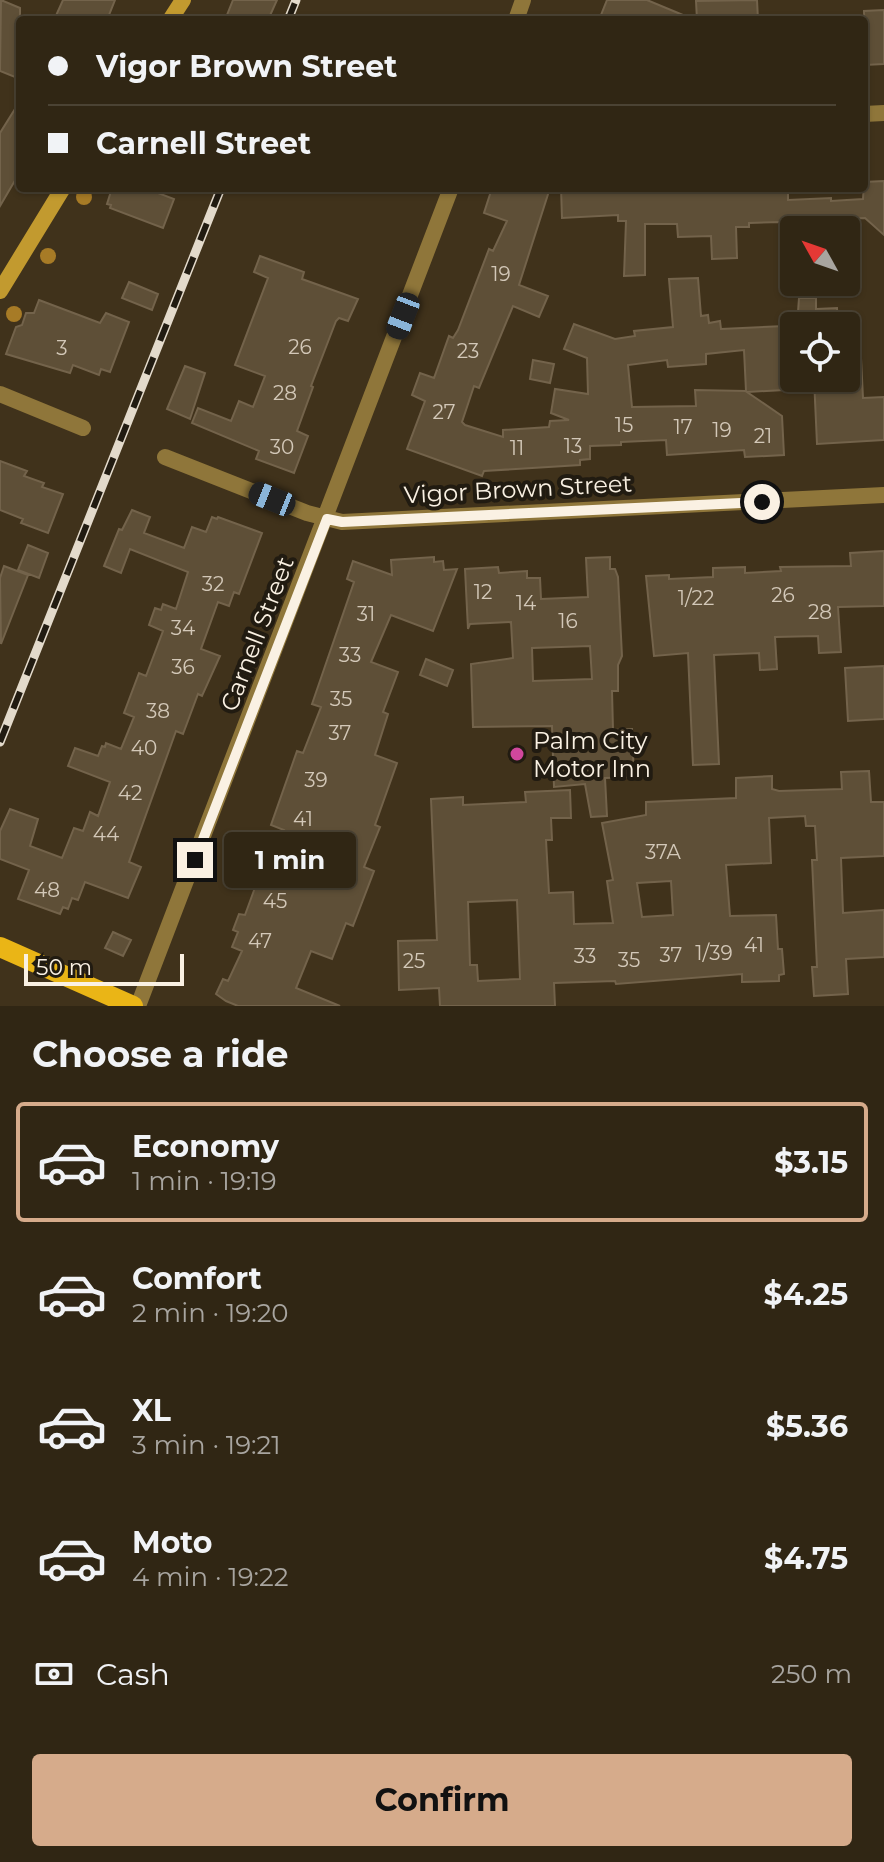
<!DOCTYPE html>
<meta charset="utf-8">
<style>
:root{--surface:#302614;--page:#3c3222;--text:#f1f3f6;--muted:#a8a5a0;--line:#4b4334;--accent:#d6ab8b}
body{margin:0;font-family:Montserrat,sans-serif;background:var(--page);color:var(--text);height:100vh;display:flex;flex-direction:column;font-size:30px;white-space:nowrap}
*{box-sizing:border-box;margin:0}
p{font-size:26px;color:var(--muted)}
.icon{flex:none;width:44px;height:44px;fill:none;stroke:currentColor;stroke-width:2;stroke-linecap:round;stroke-linejoin:round}
.map{position:relative;height:1006px;overflow:hidden}
.side{display:flex;flex-direction:column;background:var(--surface);flex:1}
.side>*{flex:none}
.hud{position:absolute;left:16px;top:16px;width:852px;height:176px;border-radius:8px;box-shadow:0 2px 6px #0004,0 0 0 2px var(--line);display:grid;align-content:center;height:176px;padding:0 32px;background:var(--surface)}
.needle{width:52px;rotate:310deg}
.buttons{position:absolute;left:780px;top:216px;display:grid;gap:16px}
.buttons a{display:grid;place-items:center;width:80px;height:80px;border-radius:8px;background:var(--surface);box-shadow:0 2px 6px #0004,0 0 0 2px var(--line);font-size:40px}
.scale{position:absolute;left:24px;bottom:20px;width:160px;box-sizing:border-box;padding-left:8px;border:4px solid #faf1e3;border-top:0;font-size:22px;line-height:28px;white-space:nowrap;color:#faf1e3;-webkit-text-stroke:6px #211b11;paint-order:stroke}
.end{position:absolute;width:36px;height:36px;margin:-18px;border:10px solid #faf1e3;background:#111;box-shadow:0 0 0 4px #111}
.from{border-radius:50%}
.bubble{position:absolute;height:56px;border-radius:8px;background:var(--surface);box-shadow:0 2px 6px #0004,0 0 0 2px var(--line);font-size:26px;font-weight:700;line-height:56px;text-align:center}
.car{position:absolute;width:24px;height:48px;margin:-24px -12px;border-radius:10px;box-shadow:0 0 6px 2px #0007;background:linear-gradient(#222 24%,#8ab4d8 0 40%,#222 0 76%,#8ab4d8 0 86%,#222 0)}
.hud b{display:flex;align-items:center;gap:28px;height:76px;font-size:30px}
.hud b+b{border-top:2px solid var(--line)}
.hud i{width:20px;height:20px;background:var(--text)}
ul{padding:0;list-style:none}
li{display:flex;align-items:center;gap:24px;height:120px;margin:0 16px 12px;padding:0 16px;border:4px solid transparent;border-radius:8px}
li div{flex:1}
li b{display:block;font-size:30px}
li em{font-style:normal;font-weight:700}
li.active{border-color:var(--accent)}
li>.icon{width:72px;height:72px;stroke-width:1.5}
h2{padding:0 32px;font-size:36px;line-height:96px}
.pay{display:flex;align-items:center;gap:20px;height:88px;padding:0 32px;font-size:30px}
.pay p{margin-inline-start:auto}
.primary-button{display:flex;gap:16px;margin-top:auto;padding:16px 32px}
.primary-button a{flex:1;height:92px;border-radius:8px;background:var(--accent);color:#111;font-size:32px;font-weight:700;line-height:92px;text-align:center}
.map>svg:first-child{display:block}
.building{fill:#5e4f37;stroke:#73634b;stroke-width:2;fill-rule:evenodd}
.lines{fill:none;stroke-linecap:round;stroke-linejoin:round}
.minor{stroke:#8f763a;stroke-width:16}
.secondary{stroke:#c29a2f;stroke-width:16}
.primary{stroke:#eab516;stroke-width:20}
.rail-casing{stroke:#e3dacb;stroke-width:9}
.rail{stroke:#211b11;stroke-width:6;stroke-dasharray:18;stroke-linecap:butt}
.tree{fill:#a77b26}
.route{stroke:#faf1e3;stroke-width:10}
.hotel-dot{fill:#d1479c;stroke:#211b11;stroke-width:3}
.labels{text-anchor:middle;dominant-baseline:central;stroke-width:8;stroke-linejoin:round;paint-order:stroke}
.number-label{font-size:20px;fill:#d3c8b8}
.street-label{font-size:24px;fill:#faf1e3;stroke:#211b11}
.poi-label{font-size:24px;fill:#faf1e3;stroke:#211b11;text-anchor:start}
</style>
<div class="map">
<svg width="884" height="1006" viewBox="0 0 884 1006">
<rect width="100%" height="100%" fill="#40321b"/>
<!-- building -->
<path class="building" d="M1,0L20,8V79L0,71Z
M63,0H115L107,20H54Z
M233,0H277L268,20H225Z
M607,0H647L695,20H599Z
M757,0L758,20H697L696,1Z
M884,10V64L865,65L864,11Z
M20,101V172L0,206V133Z
M884,181V235L865,218L836,219L837,230H782L781,222L749,223V227H736L737,258L712,259L711,236L678,237L677,224H645V275L624,276L626,221H618V215L562,218L561,188H788V200L831,198V201L863,199L864,182Z
M112,188H145L174,199L163,228L110,208L111,205L107,204Z
M492,188H550L519,285L548,296L539,317L513,306L479,388L474,386L462,422L465,425L503,437V430L549,427L550,421L569,420L551,413L555,389L588,394L587,358L564,349L574,324L615,339L635,336L634,331L673,327L669,279L698,278L701,316L708,315L709,323L720,321L721,329L784,326V390L747,392L782,416L784,455L745,457L744,450L667,455L666,440L621,442V445L590,446V459L580,460V465L484,471L482,476L407,449L425,401L412,395L420,373L434,378L449,336L453,338L458,330L489,249L493,251L507,221L484,213ZM744,350L746,391L695,390L696,406L632,407L628,365L667,360L668,367L706,364V354Z
M260,256L304,272L302,279L358,299L348,321L339,318L336,321L311,386L313,387L297,431L308,436L294,473L256,459L259,451L192,423L198,408L231,421L239,401L253,407L265,376L235,365L268,278L254,272Z
M129,282L158,294L152,310L122,298Z
M799,298H816V309L837,308L838,326H797Z
M39,300L100,323L106,313L129,322L110,372L101,369L99,375L73,365L70,373L6,354L16,327L22,325L26,313H34Z
M846,338H860L863,398L884,397V440L817,444L814,378H846Z
M533,360L554,364L550,383L530,379Z
M185,366L205,373L190,419L167,409Z
M0,461L27,471L24,476L44,483L42,487L63,494L48,533L21,523L23,519L0,510Z
M132,510L150,517L144,533L184,548L192,527L206,532L212,517L217,519L218,517L262,533L239,594L234,592L229,606L218,602L201,649L220,656L202,696L198,694L183,734L176,731L129,862L141,867L128,898L85,882L78,900L72,898L68,909L63,907L60,914L18,899L29,870L0,859V831L10,809L38,819L30,846L62,858L74,828L83,831L90,812L98,816L110,782L68,766L75,748L98,756L102,746L105,747L106,743L121,749L134,717L124,713L139,673L146,676L163,631L149,625L155,608L161,610L163,604L176,609L188,572L130,549L121,573L104,566L119,529L122,530Z
M28,545L48,553L39,578L18,570Z
M884,551V606L838,607L841,652L819,653L818,636L775,637L777,669L760,670L759,653L714,655L719,764L693,765L688,653L654,656L646,576L669,575V579L713,577V568L745,567V573L781,571L780,567L851,566L850,553Z
M434,557V562L443,561L444,570L457,569L433,631L391,615L371,662L398,672L383,712L388,714L375,755L397,763L375,825L380,827L364,867L374,871L353,926L346,923L332,959L311,951L296,988L340,1006H238L226,1001L216,994L223,979L228,981L242,951L232,947L238,932L233,930L239,914L245,915L260,874L265,876L284,830L271,825L297,751L303,753L321,707L312,704L354,582L347,579L353,561L392,575L391,560Z
M610,557V569H615L618,577L622,656L618,665V691H612L613,730L632,729L634,777L605,778L607,816L591,817L585,784L554,787L552,726L473,727L471,664L513,658L511,622L470,624L468,629L465,569L498,567L499,573L527,571V578H540L541,599L588,597L586,558ZM590,646L592,679L533,681L532,648Z
M4,566L28,575L1,644L0,578Z
M426,659L453,670L447,686L420,675Z
M884,666V719L848,721L845,668Z
M869,771L871,802H884V856L841,858L843,913L884,910V957L846,959L848,994L814,996L812,967H817L812,860H817L815,826H806L805,816L769,818L771,863L726,865L730,916L776,915L778,949H782L784,974L779,975V981L742,982V974L616,984L615,981L554,983L555,1006H440L439,988L399,990L398,941L437,940L431,799L463,797V805L526,802L525,792L570,790L571,818H551L552,840H546L549,893L573,892L574,924L613,923L607,881L613,880L602,823L646,815V802L736,798V778L772,776V789L779,791L842,789L841,772ZM671,881L673,915L642,917L637,883ZM517,900L520,979L478,981L477,965H470L468,902Z
M113,932L131,940L123,956L105,948Z"/>
<g class="lines">
<!-- minor -->
<path class="minor" d="M516,20L523,0
M864,114L884,113
M0,394L83,428
M165,457L307,513L342,522L884,495
M138,1006L451,188"/>
<!-- secondary -->
<path class="secondary" d="M170,20L183,0
M0,291L63,188"/>
<!-- primary -->
<path class="primary" d="M0,947L133,1006"/>
<!-- rail casing -->
<g class="rail-casing">
<path id="rail" d="M288,20L296,0
M0,742L221,188"/>
</g>
<!-- rail -->
<use href="#rail" class="rail"/>
</g>
<!-- trees -->
<g class="tree">
<circle cx="84" cy="197" r="8"/>
<circle cx="48" cy="256" r="8"/>
<circle cx="14" cy="314" r="8"/>
</g>
<g class="lines">
<!-- route -->
<path class="route" d="M195,860L327,519L342,522L762,502"/>
</g>
<!-- markers -->
<circle class="hotel-dot" cx="517" cy="754" r="8"/>
<g class="labels">
<!-- number labels -->
<g class="number-label">
<text x="501" y="274">19</text>
<text x="300" y="347">26</text>
<text x="62" y="348">3</text>
<text x="468" y="351">23</text>
<text x="285" y="393">28</text>
<text x="444" y="412">27</text>
<text x="624" y="425">15</text>
<text x="683" y="427">17</text>
<text x="722" y="430">19</text>
<text x="763" y="436">21</text>
<text x="573" y="446">13</text>
<text x="282" y="447">30</text>
<text x="517" y="448">11</text>
<text x="213" y="584">32</text>
<text x="483" y="592">12</text>
<text x="783" y="595">26</text>
<text x="696" y="598">1/22</text>
<text x="526" y="603">14</text>
<text x="820" y="612">28</text>
<text x="366" y="614">31</text>
<text x="568" y="621">16</text>
<text x="183" y="628">34</text>
<text x="350" y="655">33</text>
<text x="183" y="667">36</text>
<text x="341" y="699">35</text>
<text x="158" y="711">38</text>
<text x="340" y="733">37</text>
<text x="144" y="748">40</text>
<text x="316" y="780">39</text>
<text x="130" y="793">42</text>
<text x="303" y="819">41</text>
<text x="106" y="834">44</text>
<text x="663" y="852">37A</text>
<text x="47" y="890">48</text>
<text x="275" y="901">45</text>
<text x="260" y="941">47</text>
<text x="754" y="945">41</text>
<text x="714" y="953">1/39</text>
<text x="671" y="955">37</text>
<text x="585" y="956">33</text>
<text x="629" y="960">35</text>
<text x="414" y="961">25</text>
</g>
<!-- street labels -->
<g class="street-label">
<text transform="translate(518 489) rotate(-3)">Vigor Brown Street</text>
<text transform="translate(257 634) rotate(-69)">Carnell Street</text>
</g>
<!-- poi labels -->
<g class="poi-label">
<text x="533" y="740">Palm City<tspan x="533" dy="28">Motor Inn</tspan></text>
</g>
</g>
</svg>
<div class="buttons">
<a><svg class="needle" viewBox="-14 -14 28 28"><path d="M0-13l5 13h-10z" fill="#e53935"/><path d="M0 13l5-13h-10z" fill="#a8a5a0"/></svg></a>
<a><svg class="icon" aria-label="locate" viewBox="0 0 24 24"><circle cx="12" cy="12" r="6"/><path d="M12 2v4M12 18v4M2 12h4M18 12h4"/></svg></a>
</div>
<div class="scale">50 m</div>
<i class="end from" style="left:762px;top:502px"></i>
<i class="end" style="left:195px;top:860px"></i>
<div class="bubble" style="left:224px;top:832px;width:132px">1 min</div>
<i class="car" style="left:403px;top:316px;rotate:201deg"></i>
<i class="car" style="left:272px;top:499px;rotate:292deg"></i>
<div class="hud">
<b><i class="from"></i>Vigor Brown Street</b>
<b><i></i>Carnell Street</b>
</div>
</div>
<section class="side">
<h2>Choose a ride</h2>
<ul>
<li class="active"><svg class="icon" aria-label="car" viewBox="0 0 24 24"><path d="M5 17H2v-5l4-1 3-4h7l3 4 3 1v5h-3M9 17h6M6 11h13"/><circle cx="7" cy="17" r="2"/><circle cx="17" cy="17" r="2"/></svg><div><b>Economy</b><p>1 min · 19:19</p></div><em>$3.15</em></li>
<li><svg class="icon" aria-label="car" viewBox="0 0 24 24"><path d="M5 17H2v-5l4-1 3-4h7l3 4 3 1v5h-3M9 17h6M6 11h13"/><circle cx="7" cy="17" r="2"/><circle cx="17" cy="17" r="2"/></svg><div><b>Comfort</b><p>2 min · 19:20</p></div><em>$4.25</em></li>
<li><svg class="icon" aria-label="car" viewBox="0 0 24 24"><path d="M5 17H2v-5l4-1 3-4h7l3 4 3 1v5h-3M9 17h6M6 11h13"/><circle cx="7" cy="17" r="2"/><circle cx="17" cy="17" r="2"/></svg><div><b>XL</b><p>3 min · 19:21</p></div><em>$5.36</em></li>
<li><svg class="icon" aria-label="car" viewBox="0 0 24 24"><path d="M5 17H2v-5l4-1 3-4h7l3 4 3 1v5h-3M9 17h6M6 11h13"/><circle cx="7" cy="17" r="2"/><circle cx="17" cy="17" r="2"/></svg><div><b>Moto</b><p>4 min · 19:22</p></div><em>$4.75</em></li>
</ul>
<div class="pay"><svg class="icon" aria-label="cash" viewBox="0 0 24 24"><path d="M3 7h18v10H3z"/><circle cx="12" cy="12" r="2"/></svg>Cash<p>250 m</p></div>
<div class="primary-button"><a>Confirm</a></div>
</section>
